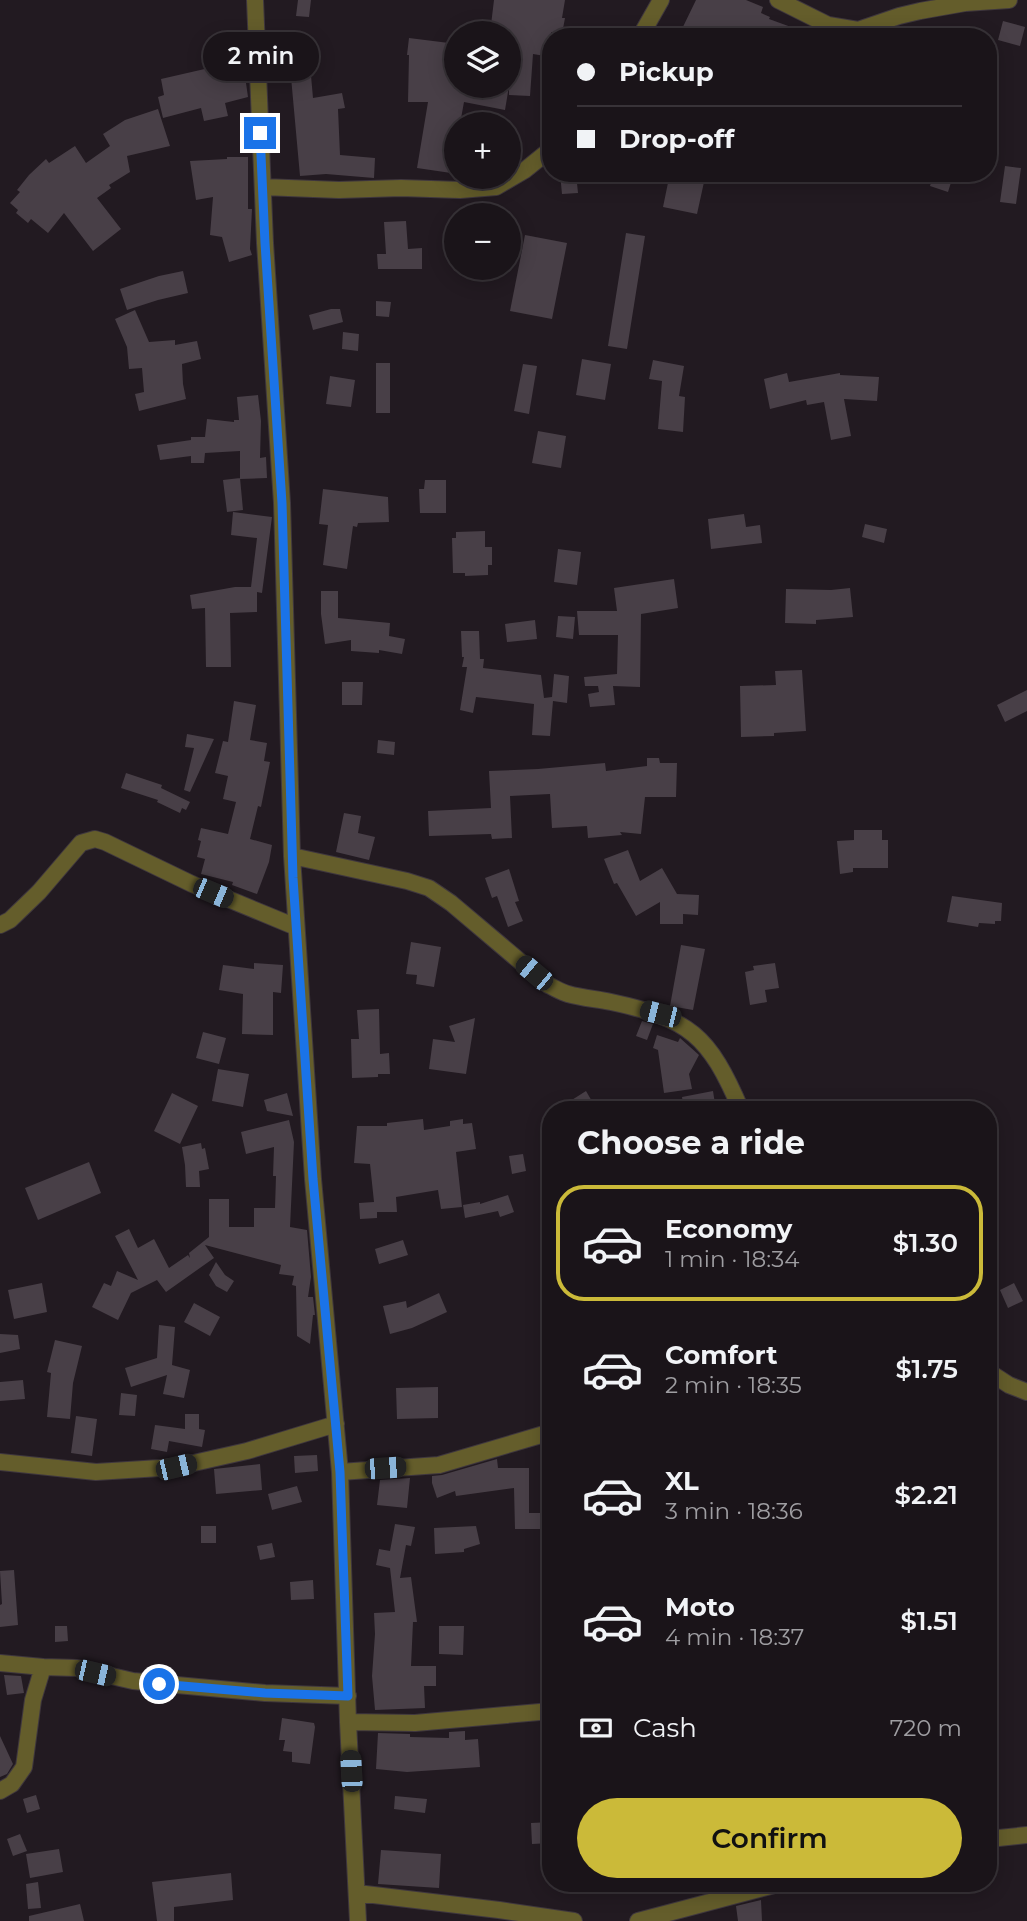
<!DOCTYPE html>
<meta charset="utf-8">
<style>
:root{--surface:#1a1419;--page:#272126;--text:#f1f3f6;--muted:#9f9ea2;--line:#383338;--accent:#cbba39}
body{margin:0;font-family:Montserrat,sans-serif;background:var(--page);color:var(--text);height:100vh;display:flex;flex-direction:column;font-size:26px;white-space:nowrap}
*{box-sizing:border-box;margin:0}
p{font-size:23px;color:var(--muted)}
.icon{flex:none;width:38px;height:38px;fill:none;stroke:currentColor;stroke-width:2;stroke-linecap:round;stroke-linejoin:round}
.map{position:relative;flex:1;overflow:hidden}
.side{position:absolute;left:542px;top:1101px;width:455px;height:791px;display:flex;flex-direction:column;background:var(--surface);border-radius:28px;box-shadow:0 4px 18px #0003,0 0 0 2px var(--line)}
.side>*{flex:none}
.top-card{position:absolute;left:542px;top:28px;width:455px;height:154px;border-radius:28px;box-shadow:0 4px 18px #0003,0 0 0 2px var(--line);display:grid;align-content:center;height:154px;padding:0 35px;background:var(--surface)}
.buttons{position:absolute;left:444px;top:21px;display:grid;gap:14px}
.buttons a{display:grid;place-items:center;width:77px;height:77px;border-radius:50%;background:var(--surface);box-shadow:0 4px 18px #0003,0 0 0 2px var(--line);font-size:35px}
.end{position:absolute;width:32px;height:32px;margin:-16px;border:9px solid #1a73e8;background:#fff;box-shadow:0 0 0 4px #fff}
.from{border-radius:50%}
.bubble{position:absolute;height:49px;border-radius:24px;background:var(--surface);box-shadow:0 4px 18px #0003,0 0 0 2px var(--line);font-size:23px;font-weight:600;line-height:49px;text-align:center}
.car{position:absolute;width:21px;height:42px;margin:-21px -10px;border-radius:9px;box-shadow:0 0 5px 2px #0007;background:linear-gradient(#222 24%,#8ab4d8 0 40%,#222 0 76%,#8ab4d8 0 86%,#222 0)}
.top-card b{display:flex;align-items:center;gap:24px;height:66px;font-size:26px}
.top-card b+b{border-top:2px solid var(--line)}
.top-card i{width:18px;height:18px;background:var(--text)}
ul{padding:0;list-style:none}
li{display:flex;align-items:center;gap:21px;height:116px;margin:0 14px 10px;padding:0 21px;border:4px solid transparent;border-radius:28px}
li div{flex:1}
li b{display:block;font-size:26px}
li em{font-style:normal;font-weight:600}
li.selected{border-color:var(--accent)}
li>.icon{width:63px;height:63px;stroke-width:1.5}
h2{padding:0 35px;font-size:32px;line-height:84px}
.pay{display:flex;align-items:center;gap:18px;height:77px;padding:0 35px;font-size:26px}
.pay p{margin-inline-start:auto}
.button{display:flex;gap:14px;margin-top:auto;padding:14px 35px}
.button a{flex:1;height:80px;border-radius:42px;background:var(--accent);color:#111;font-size:28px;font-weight:600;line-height:80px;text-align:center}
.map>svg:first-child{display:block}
.building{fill:#483f47}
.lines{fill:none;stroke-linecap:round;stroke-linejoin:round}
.minor-casing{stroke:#3f373e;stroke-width:18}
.minor{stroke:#645d2b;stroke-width:16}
.route{stroke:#1a73e8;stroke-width:9}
</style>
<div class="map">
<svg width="1027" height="1921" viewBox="0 0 1027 1921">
<rect width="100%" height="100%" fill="#221a21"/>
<!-- building -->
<path class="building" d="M298,0H311L309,17L296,16Z
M494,0H565L562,18H565L562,34L551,32V57L533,54L530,96L509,95V33H490Z
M696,0H746L763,7L761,13L770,17L769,19L813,35V37H688L680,33Z
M1003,21L1025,27L1020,46L998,40Z
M409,38L457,44V86H509L505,110L464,102L460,124H457V141L451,173L417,168L428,102H408L409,55H407Z
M308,42L313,98L342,93L345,108L338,109L340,155L375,158L374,178L326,174L300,176L288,44Z
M234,44L243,76H245L248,97L225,103L228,116L204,121L201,108L163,118L158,97L164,95L161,79L209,68L205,52Z
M158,109L170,146L127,156L130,172L109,185L111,188L97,198L121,229L93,251L64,213L48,233L31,219L28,223L16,213L18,210L10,203L20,192L17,190L29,175L46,159L49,163L75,146L86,163L110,146L103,134L125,120Z
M227,157H248V209H252L250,249L252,255L229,262L222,237L210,235L213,197L196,200L190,161L227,159Z
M1005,166L1021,168L1016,204L1000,202Z
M560,173H576L578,193L562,194Z
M670,173H706L697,214L663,207Z
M934,173H954L948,192L930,186Z
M406,221L408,249L422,248V269H378L377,254H386L384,222Z
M626,233L645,236L627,349L608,346Z
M525,235L567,243L552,319L510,311Z
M183,271L188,293L158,300L127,310L120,289L159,276Z
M376,301L391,302L389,317L376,316Z
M331,309H340L343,322L313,330L309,315Z
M135,310L149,342L175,340V345L197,341L201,359L182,364L183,384L186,399L139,411L135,394L144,392L142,368L129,369L127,347L115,319Z
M343,332L359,334L358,351L342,349Z
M582,359L611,364L605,400L576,395Z
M653,360L684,366L679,396L685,397L683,432L658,429L662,381L649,379Z
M376,363H390V413H376Z
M523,364L537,366L529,414L514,411Z
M787,373L789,382L840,373V375L879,377L877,401L844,399L851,436L831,440L824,402L807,405L806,400L770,409L764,379Z
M330,376L355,380L351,407L326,404Z
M258,395L261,421L260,458L266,457L267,478L240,479V451L205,453L204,463H191V456L160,460L157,445L191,440V437H205L207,419L234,422V420H239L237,397Z
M538,431L566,436L561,468L532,463Z
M240,478L243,510L227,512L223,480Z
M425,480H446V513H420L419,489H424Z
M323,489L388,497L389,522L358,523L357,527L353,526L347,569L323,565L328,525L319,524Z
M233,512L272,517L262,593L257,592V612L230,613L231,667H206L205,608L192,609L190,595L235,587H251L257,538L231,535Z
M744,514L746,527L760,525L762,543L711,549L708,519Z
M865,524L887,529L884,543L862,537Z
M485,531V547H492V565H488V575L465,576V573H453L452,538H456V532Z
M558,549L581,552L577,585L554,582Z
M674,579L678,608L641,614L640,687L613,686L615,705L590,707L588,694L599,692L598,686H585L584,677L617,674L618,635H579L577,611H617L614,588Z
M850,588L853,617L816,620V624L785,623L786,589L831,590Z
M321,591H338V618L390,623L389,636L405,639L402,654L379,650V653L351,651V640L325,644L321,614Z
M558,616L575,617L573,639L556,637Z
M535,620L537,639L507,642L505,624Z
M461,631H479L480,659H484L483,668L541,675L544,698L552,697L554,674L569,676L567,703L553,701L550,736L532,735L534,704L476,697L473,713L460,710L467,667H462L464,657H462Z
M802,670L806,731L774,733V736L741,737L740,686L776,685L775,671Z
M342,682H363L362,705H342Z
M1027,690V711L1005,722L997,705Z
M234,701L256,705L250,740L267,743L264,761L270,762L261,807L258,806L250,839L272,845L269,862L257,894L232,885L233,882L201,874L205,859L197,857L201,841L198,840L201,828L228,834L236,802L223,799L228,776L215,773L223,741L228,742Z
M187,734L214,739L190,792L184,790L194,748L185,747Z
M378,740L395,742L394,755L377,753Z
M647,758H659L660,763H677L676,797H645L641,834L620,832L622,835L588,838L587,826L552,828L550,794L510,796L512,838L492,839L491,834L429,836L428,811L491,808L489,771L538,769L605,763L606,771L647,766Z
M126,773L162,785L161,788L190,802L186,810L182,808L180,813L157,802L158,800L121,788Z
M344,813L361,816L358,833L375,837L369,860L336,852Z
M854,830H882V840H888V868H853V872L840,874L837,841L854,840Z
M628,850L640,881L662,868L677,894L699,895L698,915L683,914V924H660V902L636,916L617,883L614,884L604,859Z
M509,869L519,901L515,902L523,921L508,927L497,896L492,898L485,878Z
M952,896L1002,903L1001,921H995V924L979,923L978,927L947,922Z
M411,942L441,947L434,987L416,984L417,975L406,974Z
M681,945L705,949L693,1010L670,1006Z
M254,963L283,965L281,993L273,992V1035L242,1034L243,994L219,990L223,965L254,969Z
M775,963L779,988L765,990L767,1002L750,1005L745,972L754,970L753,966Z
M379,1009L380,1054L389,1053L390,1074H378V1077L352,1078L351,1039H359L357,1010Z
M475,1018L466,1074L429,1069L433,1039L455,1042L449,1026Z
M642,1021L653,1024L647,1040L636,1036Z
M203,1032L226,1038L219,1064L196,1058Z
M657,1035L678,1042L680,1038L699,1055L689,1074L692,1089L664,1093L658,1050L653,1048Z
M218,1069L249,1074L243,1107L212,1101Z
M586,1091L597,1110H556Z
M713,1091L716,1110H684L682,1097Z
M172,1093L198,1106L180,1144L154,1131Z
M287,1093L293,1116L267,1111L264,1100Z
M423,1119L424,1130L450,1126V1121L463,1119V1124L472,1123L476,1149L456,1152L462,1207L441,1209L438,1190L396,1197L397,1212H377V1218L360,1219L359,1203L374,1202L370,1164L354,1163L357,1126H387V1123Z
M289,1120L294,1142L290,1227L307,1230L311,1277L308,1297H313L315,1315H313L310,1344L297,1336L296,1286L292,1285L294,1276L279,1274L281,1265L205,1245L214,1258L166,1292L157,1280L131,1293L118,1320L92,1307L104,1283L111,1286L117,1271L138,1280L115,1236L129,1229L138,1248L154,1239L169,1268L188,1255L190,1258L189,1253L209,1237V1199H229V1227H254V1208H275L276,1176H273L274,1147L246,1154L241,1132Z
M201,1143L202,1149L205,1148L209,1169L199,1171L200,1187H186L185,1165L182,1147Z
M523,1154L526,1171L512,1174L509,1156Z
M89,1162L101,1193L38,1220L25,1188Z
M508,1195L514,1212L500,1217L498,1211L465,1218L463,1205L480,1202V1204Z
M403,1240L408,1255L379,1264L375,1249Z
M216,1262L225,1275L234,1281L227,1292L216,1286L209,1275Z
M42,1283L47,1312L14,1319L8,1290Z
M1014,1283L1023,1301L1008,1308L1000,1290Z
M439,1293L447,1312L412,1328L390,1334L383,1306L406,1301L407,1308Z
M194,1303L220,1317L210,1336L184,1322Z
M159,1325L175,1327L172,1365L190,1370L184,1398L163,1394L167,1375L131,1387L125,1368L157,1358Z
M0,1334L18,1335L20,1349L0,1353Z
M55,1340L82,1346L73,1383L70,1419L47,1417L51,1373L47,1372Z
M23,1380L25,1399L0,1401V1382Z
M438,1387V1418L397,1419L396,1388Z
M121,1393L137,1395L135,1416L119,1415Z
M185,1414H199V1429L205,1430L202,1447L169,1441L167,1452L151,1449L155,1425L185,1429Z
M76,1416L97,1419L92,1456L71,1453Z
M317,1455L318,1471L295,1473L294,1456Z
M497,1459L498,1468H529V1513H551V1529H515L514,1488L456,1496L455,1491L437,1498L432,1483V1476L442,1475Z
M260,1464L262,1490L216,1494L214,1469Z
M410,1478L407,1508L377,1505L380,1480Z
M297,1486L302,1502L272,1510L268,1494Z
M395,1524L415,1527L411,1546L406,1545L400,1578L411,1577L417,1622H413L411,1666H436V1686H424L425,1708L375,1710L372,1676L375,1634L374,1613L395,1612L390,1568L376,1565L379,1549L390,1551Z
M201,1526H216V1543H201Z
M476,1526L480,1544L464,1549V1552L435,1554L434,1528Z
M272,1543L275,1557L260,1560L257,1546Z
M14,1570L18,1625L0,1627V1605L2,1604L0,1571Z
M313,1580L314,1599L291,1600L290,1582Z
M55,1626H67L68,1641L55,1642Z
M439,1626H464L463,1655L439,1654Z
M4,1675L21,1676L24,1693L7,1695Z
M282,1718L314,1723L315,1727L310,1764L292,1762V1752L283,1751L285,1740H279Z
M465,1731V1740L478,1739L480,1767L407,1772L376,1769L378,1733L410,1734V1737L449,1738V1732Z
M0,1736L13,1764L7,1774L0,1777Z
M36,1795L40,1809L27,1813L23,1799Z
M395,1796L427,1799L425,1813L394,1809Z
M551,1822V1843L532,1844L531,1823Z
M20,1834L27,1851L13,1856L7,1839Z
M59,1849L63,1872L30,1878L26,1854Z
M381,1850L441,1854L439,1888L378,1884Z
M231,1873L233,1900L174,1907V1921H157L152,1882Z
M38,1882L41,1908L28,1909L26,1884Z
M761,1900L762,1921H738L736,1906Z
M80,1904L84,1921H29V1916Z"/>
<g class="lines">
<!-- minor casing -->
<g class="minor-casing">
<path id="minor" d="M255,0L265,243L282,503L292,856L313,1179L340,1472L348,1722L358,1921
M778,0L828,25L858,30L899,16L920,11L965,3L1009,0
M640,37L661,0
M263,187L339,190L401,188L460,190L496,187L525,170L551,149
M292,856L407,881L429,888L451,903L548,985C555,988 561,992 568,994C582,998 597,999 611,1002C690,1019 709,1035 741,1110
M0,925L10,920L39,892L81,843L95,839L105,842L192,884L296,927
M989,1372L1009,1385L1027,1392
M0,1462L96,1472L176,1467L247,1451L336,1424
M340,1472L439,1465L551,1432
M0,1663L43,1667
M348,1722L415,1723L551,1711
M0,1791L12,1784L24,1767L33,1700L43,1667L77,1668L133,1681L265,1693L348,1696
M989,1839L1027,1835
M357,1893L499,1910L574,1921
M638,1921L782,1883"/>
</g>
<!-- minor -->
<use href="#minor" class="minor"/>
</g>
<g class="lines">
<!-- route -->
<path class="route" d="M159,1684L265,1693L348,1696L340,1472L313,1179L293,878L282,503L265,243L260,133"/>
</g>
</svg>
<div class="buttons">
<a><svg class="icon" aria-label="layers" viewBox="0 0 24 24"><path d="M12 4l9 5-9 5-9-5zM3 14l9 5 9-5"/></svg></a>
<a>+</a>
<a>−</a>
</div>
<i class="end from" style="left:159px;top:1684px"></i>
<i class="end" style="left:260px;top:133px"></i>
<div class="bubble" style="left:203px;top:32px;width:116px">2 min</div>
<i class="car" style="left:213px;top:893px;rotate:113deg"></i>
<i class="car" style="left:534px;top:973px;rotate:310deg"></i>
<i class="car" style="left:660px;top:1014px;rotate:284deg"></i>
<i class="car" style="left:176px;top:1467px;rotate:77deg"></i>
<i class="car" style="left:385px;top:1468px;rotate:86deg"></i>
<i class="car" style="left:95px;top:1673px;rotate:103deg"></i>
<i class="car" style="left:351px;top:1771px;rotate:357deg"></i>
<div class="top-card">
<b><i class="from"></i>Pickup</b>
<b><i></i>Drop-off</b>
</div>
<section class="side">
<h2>Choose a ride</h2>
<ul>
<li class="selected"><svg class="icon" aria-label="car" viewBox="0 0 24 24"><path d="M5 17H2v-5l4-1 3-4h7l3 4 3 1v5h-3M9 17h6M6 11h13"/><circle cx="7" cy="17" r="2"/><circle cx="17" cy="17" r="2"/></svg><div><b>Economy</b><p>1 min · 18:34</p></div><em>$1.30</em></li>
<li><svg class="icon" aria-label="car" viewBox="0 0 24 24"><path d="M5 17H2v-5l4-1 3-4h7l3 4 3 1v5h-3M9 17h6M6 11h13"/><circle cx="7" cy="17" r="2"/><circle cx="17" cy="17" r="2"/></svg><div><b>Comfort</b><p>2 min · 18:35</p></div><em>$1.75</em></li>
<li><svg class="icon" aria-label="car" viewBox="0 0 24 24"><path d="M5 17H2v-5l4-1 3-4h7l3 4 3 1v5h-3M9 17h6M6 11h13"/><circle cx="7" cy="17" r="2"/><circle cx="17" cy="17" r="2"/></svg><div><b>XL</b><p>3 min · 18:36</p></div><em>$2.21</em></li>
<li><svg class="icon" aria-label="car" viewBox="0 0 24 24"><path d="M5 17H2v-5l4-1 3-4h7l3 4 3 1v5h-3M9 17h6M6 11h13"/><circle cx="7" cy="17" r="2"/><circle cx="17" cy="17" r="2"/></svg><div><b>Moto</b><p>4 min · 18:37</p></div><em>$1.51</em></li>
</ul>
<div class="pay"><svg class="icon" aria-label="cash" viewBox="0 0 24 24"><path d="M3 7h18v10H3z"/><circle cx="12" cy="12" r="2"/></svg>Cash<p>720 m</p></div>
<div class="button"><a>Confirm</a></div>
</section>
</div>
